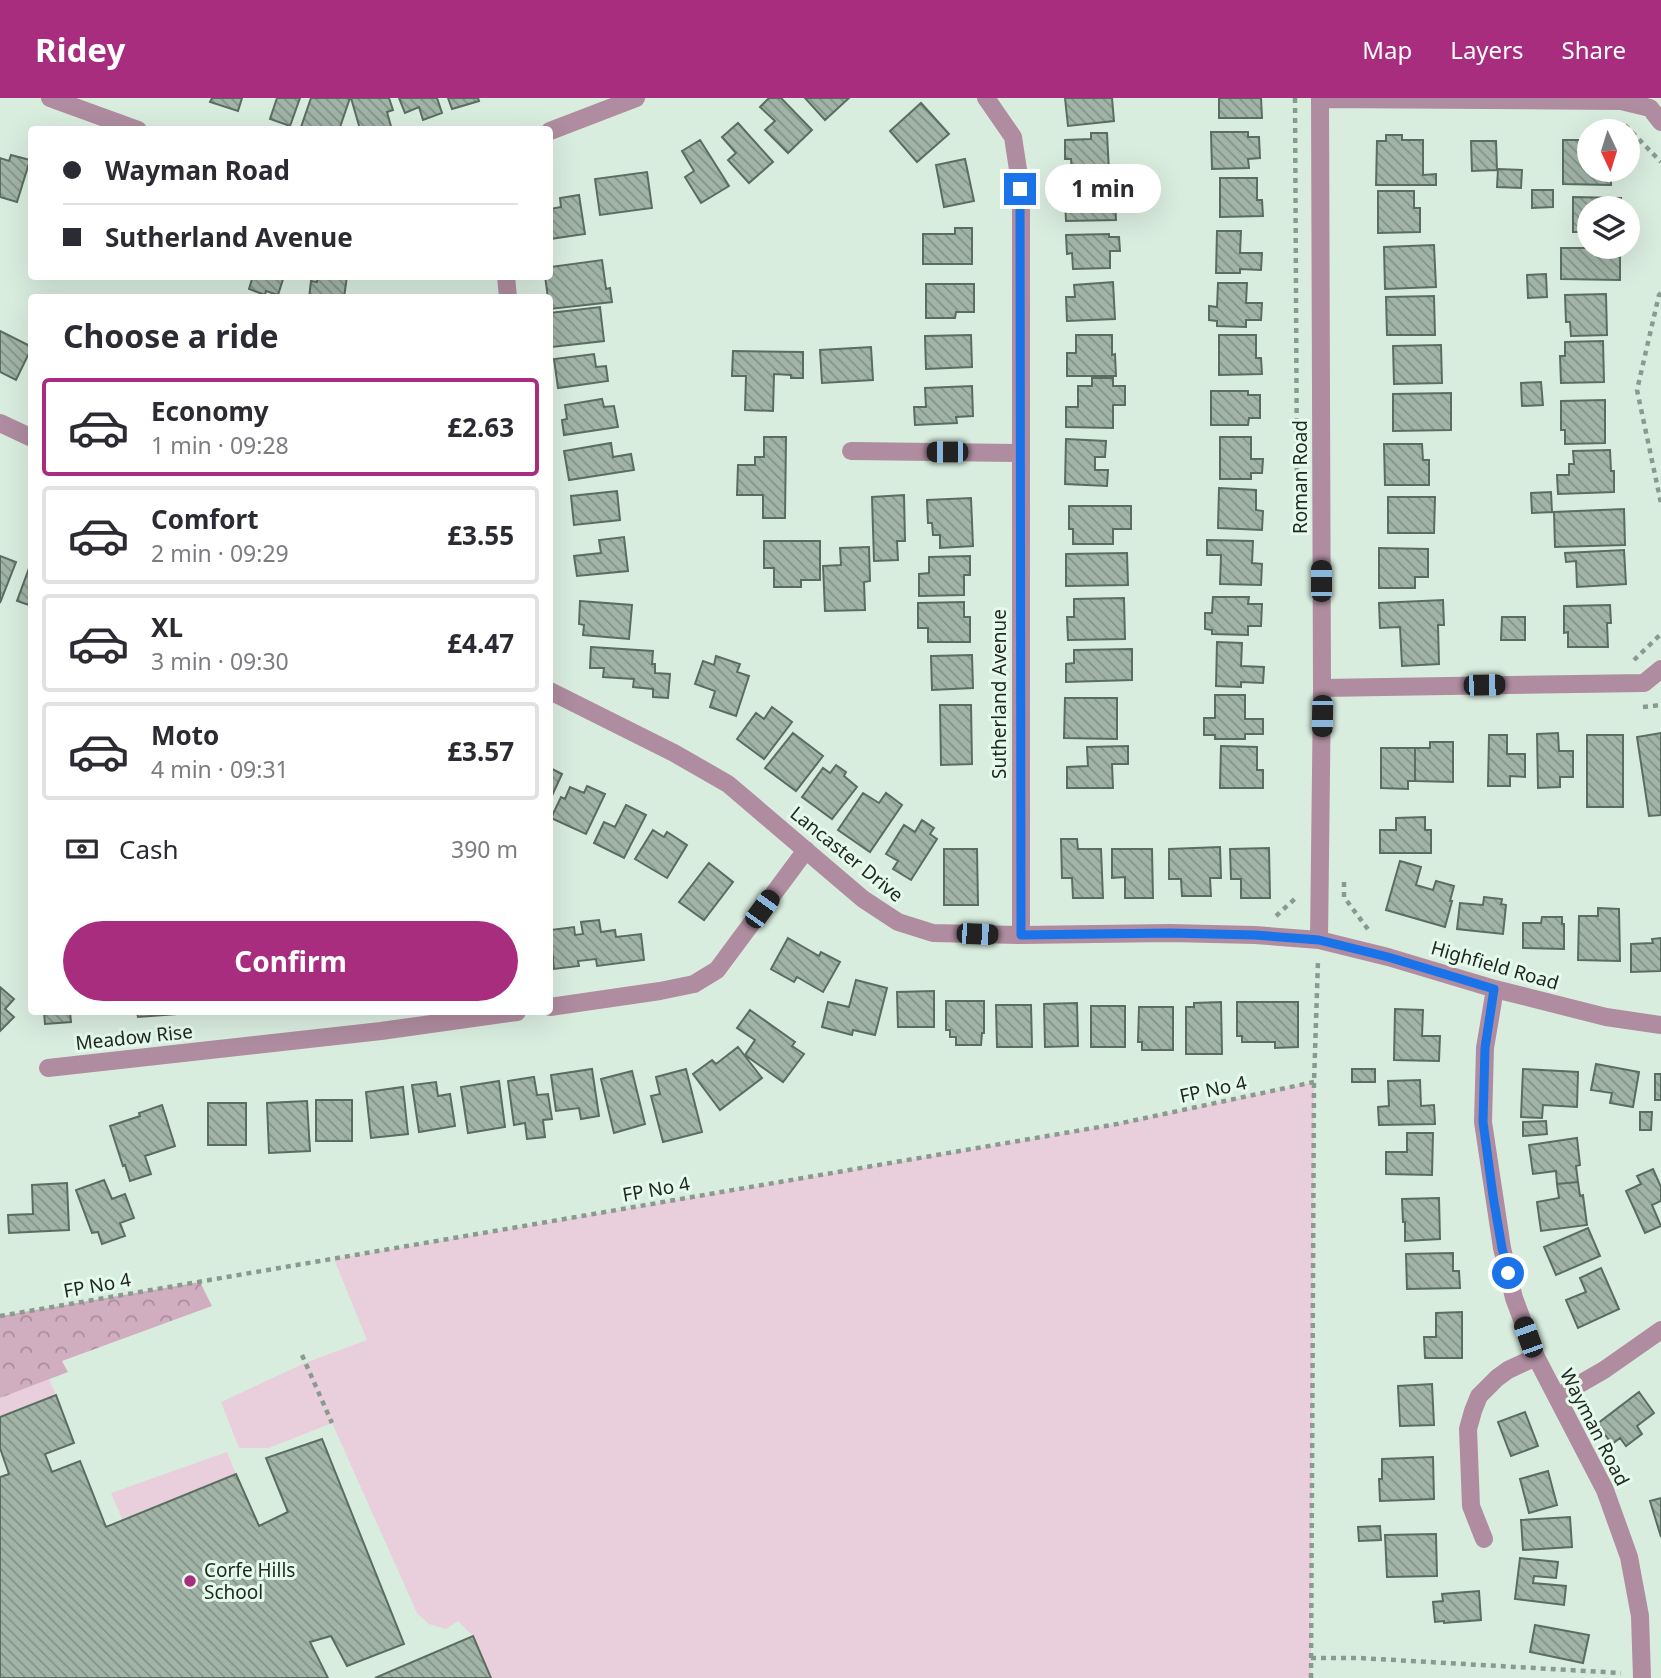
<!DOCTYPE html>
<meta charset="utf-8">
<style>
:root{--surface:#fff;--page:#f7f7f7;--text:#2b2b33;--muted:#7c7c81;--line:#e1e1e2;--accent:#a92d7e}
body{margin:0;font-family:"Noto Sans",sans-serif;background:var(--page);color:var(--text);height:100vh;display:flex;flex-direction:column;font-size:26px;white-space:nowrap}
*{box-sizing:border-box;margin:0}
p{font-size:23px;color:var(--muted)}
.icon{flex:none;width:38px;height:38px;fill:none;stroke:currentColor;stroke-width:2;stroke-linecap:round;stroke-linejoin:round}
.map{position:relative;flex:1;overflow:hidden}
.drawer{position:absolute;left:28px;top:196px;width:525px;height:721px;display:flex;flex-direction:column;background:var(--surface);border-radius:7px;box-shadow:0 7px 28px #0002}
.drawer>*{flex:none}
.top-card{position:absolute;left:28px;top:28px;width:525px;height:154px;border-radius:7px;box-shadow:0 7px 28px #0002;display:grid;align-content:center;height:154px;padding:0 35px;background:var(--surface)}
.needle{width:46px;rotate:176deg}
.controls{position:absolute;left:1577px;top:21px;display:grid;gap:14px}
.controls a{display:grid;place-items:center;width:63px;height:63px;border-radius:50%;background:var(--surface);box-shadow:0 7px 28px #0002;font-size:35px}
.end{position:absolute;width:32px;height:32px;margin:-16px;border:9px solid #1a73e8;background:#fff;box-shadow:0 0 0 4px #fff}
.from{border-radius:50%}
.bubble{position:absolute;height:49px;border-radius:24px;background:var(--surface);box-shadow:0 7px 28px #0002;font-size:23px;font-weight:700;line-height:49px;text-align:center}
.car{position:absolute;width:21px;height:42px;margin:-21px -10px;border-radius:9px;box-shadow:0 0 5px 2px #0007;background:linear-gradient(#222 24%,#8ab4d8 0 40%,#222 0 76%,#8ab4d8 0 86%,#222 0)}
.top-card b{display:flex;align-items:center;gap:24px;height:66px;font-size:26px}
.top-card b+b{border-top:2px solid var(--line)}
.top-card i{width:18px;height:18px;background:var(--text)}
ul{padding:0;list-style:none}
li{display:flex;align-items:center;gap:21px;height:98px;margin:0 14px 10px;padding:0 21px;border:4px solid var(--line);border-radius:7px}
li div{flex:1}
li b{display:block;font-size:26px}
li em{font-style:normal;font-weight:700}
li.current{border-color:var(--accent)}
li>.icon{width:63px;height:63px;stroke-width:1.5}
h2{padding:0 35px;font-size:32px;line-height:84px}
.pay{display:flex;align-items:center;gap:18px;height:77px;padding:0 35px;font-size:26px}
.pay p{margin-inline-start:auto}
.action{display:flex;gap:14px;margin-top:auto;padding:14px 35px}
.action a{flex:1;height:80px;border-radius:42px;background:var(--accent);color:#fff;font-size:28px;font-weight:700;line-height:80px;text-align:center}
header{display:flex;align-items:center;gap:42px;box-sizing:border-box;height:98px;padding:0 35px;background:var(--accent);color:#fff}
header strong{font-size:33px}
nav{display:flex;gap:38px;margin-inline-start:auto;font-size:24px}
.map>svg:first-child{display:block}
.green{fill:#e9cedc}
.forest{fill:url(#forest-crowns)}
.building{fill:url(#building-back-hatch);stroke:#5b6d60;stroke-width:2}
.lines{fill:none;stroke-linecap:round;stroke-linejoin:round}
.path{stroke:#8b9a8f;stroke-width:4.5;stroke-dasharray:5 5;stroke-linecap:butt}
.street{stroke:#af8c9f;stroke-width:18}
.route{stroke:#1a73e8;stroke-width:9}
.poi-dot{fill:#a92d7e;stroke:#e6faec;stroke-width:2.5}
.labels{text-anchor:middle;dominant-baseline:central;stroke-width:6;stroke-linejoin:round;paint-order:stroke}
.street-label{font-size:19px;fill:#212823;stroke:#e6faec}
.poi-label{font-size:19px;fill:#212823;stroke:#e6faec;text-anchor:start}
</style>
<header>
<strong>Ridey</strong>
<nav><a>Map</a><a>Layers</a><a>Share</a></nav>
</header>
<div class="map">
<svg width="1661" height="1580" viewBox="0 0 1661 1580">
<defs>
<pattern id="forest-crowns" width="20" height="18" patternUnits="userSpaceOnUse" patternTransform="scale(1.75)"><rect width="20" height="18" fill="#d1adc0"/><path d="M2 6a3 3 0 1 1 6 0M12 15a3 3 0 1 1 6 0" fill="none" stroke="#a98d9c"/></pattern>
<pattern id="building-back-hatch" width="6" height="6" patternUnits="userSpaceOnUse" patternTransform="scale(1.75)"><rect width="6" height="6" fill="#a1b4a7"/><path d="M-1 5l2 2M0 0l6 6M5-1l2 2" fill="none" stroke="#839288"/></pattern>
</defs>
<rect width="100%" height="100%" fill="#d9eddf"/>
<!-- green -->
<path class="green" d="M1314,984L1311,1580H491L473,1538L458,1523L446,1531L429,1526L417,1515L332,1325L269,1350H239L221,1304L305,1265L367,1242L334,1161L1117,1026Z
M49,1281L56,1297L0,1319V1300Z
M227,1354L236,1376L122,1421L111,1395Z"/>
<!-- forest -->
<path class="forest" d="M200,1184L212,1208L62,1263L68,1274L0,1300V1218Z"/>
<!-- building -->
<path class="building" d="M212,0H242L238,13L210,4Z
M277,0H300L290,28L270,21Z
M311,0H350L339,32H300Z
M351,0H389L393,12L387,14L392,32H369L368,29L360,31Z
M399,0H437L442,15L423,22L419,9L405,15Z
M448,0H478L479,3L452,11Z
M769,0H781L812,32L788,55L765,32L775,23L760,9Z
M805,0H849L825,22Z
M1065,0H1112L1114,23L1068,28Z
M1219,0H1261L1262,20H1219Z
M921,5L949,36L917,64L890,33Z
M738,25L773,64L749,85L728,62L736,55L722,39Z
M1211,34H1248V39H1259L1260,60L1248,61L1249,70L1212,71Z
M1091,35H1107L1109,74L1072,76L1071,61H1065V42L1091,41Z
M1386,37H1402V42H1423V77L1436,76V87H1376L1377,43H1386Z
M700,42L729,88L701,105L685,79L694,73L682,53Z
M1563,42H1589V72H1611V87L1563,86Z
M1471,43H1496L1497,72L1472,73Z
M11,57L30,62L17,104L0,99V60L9,63Z
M965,61L974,103L944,109L936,67Z
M1498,71L1522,72L1521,90L1497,89Z
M647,74L652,110L600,117L595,81Z
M1220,80H1257V102H1262L1263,118L1220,119Z
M1122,87L1123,103H1115L1116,122L1066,123L1065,101H1075V88Z
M1532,92H1553V109L1532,110Z
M1378,93H1414V110H1420V134L1378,135Z
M579,97L585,136L550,141V111L561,109L560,100Z
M1573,99L1621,100V110H1589V134H1573Z
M955,130H972V166H923V136H955Z
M1217,133H1241L1240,155H1262L1261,172L1240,171V175H1216Z
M1109,136V139H1119L1120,153H1110V170L1073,171L1072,155L1067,156L1066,137Z
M1434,147L1436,189L1385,191L1384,149Z
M1561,150H1620V182L1561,181Z
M602,162L606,191L610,190L612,204L550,211V200H548L545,178H550V169Z
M1546,176L1547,199L1528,200L1527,177Z
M253,178H284L278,197L266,193L265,197L249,191Z
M317,178H347L344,200H309L311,183L317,184Z
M1113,184L1115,221L1067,223L1066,199H1075L1074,187Z
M1218,185H1247L1246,205H1262L1261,222H1246V229L1217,228V223L1209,222V208L1217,209Z
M926,186H974V214H956L955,220H926Z
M1606,196L1607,237L1571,238L1570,224H1566L1565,197Z
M1434,198L1435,237H1387L1386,199Z
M600,209L604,243L552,249L550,215Z
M0,233L32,249L16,282L0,274Z
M971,237L972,269L926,271L925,238Z
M1076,237H1112V257L1115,256L1116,278H1067V255H1076Z
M1219,237H1256V260H1261L1262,276L1219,277Z
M1603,243L1604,284L1561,285L1560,258H1565V244Z
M1441,247L1442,285L1394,286L1393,248Z
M871,249L873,282L822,285L820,252Z
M733,253L803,254V280H791V277L774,276L773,313L745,312L746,278H732Z
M594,256L596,269L606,268L608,283L558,290L554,261Z
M1092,280H1113V288H1125V307H1113V330L1066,329V309H1078V288H1092Z
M1541,284L1543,307L1522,308L1521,285Z
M972,288L973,318L956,319L957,325L915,327L914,309H926L925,290Z
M1211,293H1248V297H1260V320H1249L1248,327H1211Z
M1451,295V332L1393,333V296Z
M602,301L604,309L614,308L618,329L564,337L562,322L567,321L565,307Z
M1605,302V345L1565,346V332H1561V303Z
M764,339H786L785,420H763V397H737L738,367H755V359H764Z
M1220,339H1251V361H1263L1262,375H1251V381H1220Z
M1066,341L1106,343L1105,359H1095V372H1108L1107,388L1065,386Z
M611,345L613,359L631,356L634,372L569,382L564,353Z
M1384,346H1422L1423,362H1429V387H1385Z
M1610,352L1611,373H1614V394L1558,396L1557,377H1569V366H1574L1573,353Z
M1219,390L1256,392V412L1263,413L1262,432L1218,430Z
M617,393L620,422L574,427L571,398Z
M1551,394L1552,414L1532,415L1531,395Z
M904,397L905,443H897L898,462L874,463L872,399Z
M1388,399H1435L1434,435H1388Z
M971,400L973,448L940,450V437H933L932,425H928L927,402Z
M1069,408H1131V431H1113V446H1073V431H1069Z
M1624,411L1625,447L1555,449L1554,414Z
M624,439L628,473L577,478L574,458L601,455L599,442Z
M1207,442L1253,443L1252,465L1262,466L1261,487L1220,486L1221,457H1207Z
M764,443H820V482H801V489H774V470H764Z
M869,449L870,483L864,484L865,512L825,513L823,468L841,467L840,450Z
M1379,450L1428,451V479H1415V490H1379Z
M1624,452L1626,486L1577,489L1576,463L1566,464L1565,455Z
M1127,455L1128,487L1066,488V456Z
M0,458L16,464L0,505Z
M970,458V477H964V497L919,498V476L929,475V459Z
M32,462V508L17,503Z
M1213,499H1249L1248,506H1262L1261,528H1248V537L1212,536V532L1205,531V515H1212Z
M1124,500L1125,541L1068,542L1067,519H1074V501Z
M1443,502L1444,527H1438L1439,566L1402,568L1400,529L1380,530L1379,505Z
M580,503L632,507L629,541L583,537L584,527L579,526Z
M964,504V519H970V544H928V530H918V505Z
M1610,507L1611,525H1607L1608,549H1568V534L1564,535V508Z
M1502,519H1525V542H1501Z
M1217,544L1242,545L1241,568L1264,569L1263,585L1241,584V589L1216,588Z
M591,549L653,553L652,566H655V575L670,576L668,600L653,599V591L633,589L634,581L603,579L604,570H590Z
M1132,551V582L1066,584V566L1074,565V552Z
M972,557L973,590L932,592L931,558Z
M716,558L740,566L737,574L749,578L736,618L710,609L715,593L695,586L703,563L714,567Z
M1215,597H1245V621H1263V636H1245V641H1215V637H1204V620H1215Z
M1065,600H1117V641L1064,640Z
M940,607H971L972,666L941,667Z
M772,609L792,624L764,661L737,641L756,615L764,621Z
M793,635L823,658L796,693L765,670Z
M1558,635L1559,653H1573V679H1560V689L1538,690L1537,636Z
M1661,635V717L1649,718L1637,639Z
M1489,637H1507V656H1525V679L1510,678V688H1488Z
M1587,637H1623V709H1587Z
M1430,644H1453V684L1415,683V650H1430Z
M1128,648V666H1112L1113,690H1067V669L1088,668L1087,649Z
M1221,648L1257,649V672H1263V690H1220Z
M1381,650H1415V683H1408V691L1381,690Z
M836,667L846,674L844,678L857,689L832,721L802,699L823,670L830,675Z
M550,670L562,676L550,702Z
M587,688L605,696L586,736L551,720L561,699L565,701L570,689L584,695Z
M863,695L879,705L886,695L902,707L870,754L838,732Z
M626,707L646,717L624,760L594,745L604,724L615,729Z
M1425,719V732H1431V755H1380V732H1396V720Z
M922,722L934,730L930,736L937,741L911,782L893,771L898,763L886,756L904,727L915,734Z
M653,732L664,739L667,734L687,747L667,780L635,761Z
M1061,741H1077L1078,751H1101L1103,800H1073L1072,780H1062Z
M1220,749L1221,780H1210L1211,798H1182L1181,781H1169V751Z
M1269,750L1270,800H1241V781H1231L1230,751Z
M944,751H977L978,807H944Z
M1112,751H1152L1153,800H1125V779L1112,780Z
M1400,763L1421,769L1416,787L1433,792L1436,783L1454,788L1450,803H1452L1445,829L1386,812Z
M709,765L733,784L704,822L679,804Z
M1484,799L1502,801L1501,806L1506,807L1503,836L1457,831L1460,805L1483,807Z
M1598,810L1619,811L1620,863L1578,862L1579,818H1598Z
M1542,819H1562V826H1564V851L1523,850V825H1541Z
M599,822L601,834L615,832L616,839L641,836L644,862L597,868L596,861L578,863L579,868L554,871L550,832L574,829L575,837L583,836L581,824Z
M788,840L819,858L821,854L840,864L823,894L797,879L794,884L771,871Z
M1661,840V873L1631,874V846L1653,845L1652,841Z
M856,882L887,890L875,937L853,932L852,937L822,929L828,904L849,909Z
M0,889L14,901L5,911L14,919L0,933Z
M934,893V929H898L897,894Z
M946,903H984V935H982L981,947H956V939H950V932H946Z
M1221,904L1222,956H1186V909H1194V905Z
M1237,904H1298V949L1275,950V944H1242V938H1237Z
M1077,905L1078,948L1045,949L1044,906Z
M996,907H1031L1032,949H997Z
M1091,908H1125V949H1091Z
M1139,909H1173V952H1142V944H1138Z
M1395,911L1423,912L1422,938H1440L1439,963L1394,962Z
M750,912L795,944L792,948L804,956L783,984L745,957L755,942L737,930Z
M44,914H73H70L71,924L45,926Z
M137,914H204L138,919Z
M738,949L762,980L720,1012L693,976L712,962L716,966Z
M1596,966L1639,974L1633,1009L1610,1005L1612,995L1591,992Z
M592,971L599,1018L581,1021L579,1010L556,1013L551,977Z
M686,971L702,1034L663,1044L651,998L660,996L656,979Z
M1352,971H1375V984H1352Z
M1523,971L1578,974L1577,1009L1543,1007L1542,1020L1521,1019Z
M632,973L645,1026L614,1035L601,981Z
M1655,976H1661V1002H1655Z
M534,979L537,997L548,996L552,1021L543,1022L545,1039L527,1041L525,1025L514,1027L508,983Z
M1420,982L1421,1008L1434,1007L1435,1026L1379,1027L1378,1009L1389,1008L1388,983Z
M499,983L505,1029L468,1035L461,989Z
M436,984L438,998L450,996L455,1028L419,1034L412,987Z
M403,989L408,1036L371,1040L366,994Z
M316,1002H352V1043H316Z
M307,1003L310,1053L269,1055L267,1005Z
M208,1005H246V1047H208Z
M162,1007L175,1048L145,1058L151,1076L130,1083L125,1067L123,1068L110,1028L140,1018L139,1015Z
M1640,1014H1652L1651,1032H1640Z
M1546,1023L1547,1036L1523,1038V1024Z
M1407,1035H1433L1432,1077L1386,1076V1054H1407Z
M1577,1040L1580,1067L1576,1068L1578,1084L1557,1086L1556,1073L1533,1076L1529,1047Z
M1653,1071L1661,1089V1103L1652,1107L1661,1128L1645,1135L1626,1093L1641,1086L1637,1078Z
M104,1082L112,1101L125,1096L134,1120L120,1125L125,1138L102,1146L98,1134L92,1135L76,1092Z
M1578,1084L1580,1098L1583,1097L1587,1127L1541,1133L1537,1104L1559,1100L1557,1086Z
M67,1085L69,1132L9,1135L8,1117L33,1116L32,1087Z
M1439,1100L1440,1141L1405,1143V1124H1403L1402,1101Z
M1588,1130L1600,1158L1556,1177L1544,1149Z
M1453,1155V1173H1459L1460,1190L1407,1191L1406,1156Z
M1601,1170L1619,1211L1578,1230L1566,1202L1586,1194L1580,1180Z
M1462,1214V1260H1425L1424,1239H1436V1215Z
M1432,1286L1434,1327L1400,1328L1398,1288Z
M1639,1294L1654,1315L1637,1328L1642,1336L1626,1348L1620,1340L1612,1346L1597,1326Z
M56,1297L74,1345L45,1356L52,1374L80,1363L106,1429L236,1376L259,1428L288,1414L266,1360L322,1341L404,1546L347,1568L331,1538L310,1544L328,1580H0V1379L9,1376L0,1350V1319Z
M1525,1314L1538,1348L1511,1358L1498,1324Z
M1433,1359L1434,1401L1380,1403L1379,1381H1382V1361Z
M1548,1373L1557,1407L1529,1415L1520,1381Z
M1661,1400V1439L1650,1403Z
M1570,1419L1572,1449L1523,1452L1521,1422Z
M1380,1428L1381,1442L1359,1443L1358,1429Z
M1436,1436L1437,1478L1387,1479L1385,1437Z
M1520,1460L1558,1464L1556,1480L1534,1478L1533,1485L1566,1488L1564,1507L1515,1501Z
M1479,1493L1481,1522L1444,1525V1523L1435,1524L1433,1504L1443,1503L1442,1496Z
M1535,1527L1589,1537L1583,1565L1530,1554Z
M473,1538L491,1580H375Z"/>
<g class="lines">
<!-- path -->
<path class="path" d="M1295,0L1297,387
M1625,27L1661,64
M1661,195L1659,197L1637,292L1661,405
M1634,562L1661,536
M1643,609L1661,607
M1344,784V799L1370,834
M1276,818L1298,798
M0,1218L1117,1026L1314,984
M302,1257L332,1325
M1311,1560H1359L1621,1575
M1311,1580L1314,984L1318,863"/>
<!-- street -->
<path class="street" d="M50,0L138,32
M986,0L1013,39L1021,91V837
M1320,1L1621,3L1650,10L1661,24
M550,33L636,0
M506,178L508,200
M0,325L32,340
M851,353L1020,355
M1322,590L1644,585L1661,571
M550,593L674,655L728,686L863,801L898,824L933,835L1021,837L1170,835L1255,837L1319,842L1388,859L1495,891L1606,919L1661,927
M1319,842L1322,590L1320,0
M1495,891L1485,950L1483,1024L1502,1150L1514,1200L1536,1259L1605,1392L1629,1459L1640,1518L1642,1580
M550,909L660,893L694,886L717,872L806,752
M48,970L381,933L517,914
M1557,1299L1604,1272L1661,1232
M1484,1441L1471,1408L1468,1331L1473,1313L1479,1298L1497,1280L1508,1272L1536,1259"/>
</g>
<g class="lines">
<!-- route -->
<path class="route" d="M1020,91L1021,837L1170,835L1255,837L1319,842L1388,859L1494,891L1485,950L1483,1024L1493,1098L1502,1150L1508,1175"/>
</g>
<!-- markers -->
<circle class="poi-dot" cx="190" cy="1483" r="7"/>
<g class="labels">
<!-- street labels -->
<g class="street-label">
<text transform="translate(1300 379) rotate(-90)">Roman Road</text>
<text transform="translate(999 596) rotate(-90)">Sutherland Avenue</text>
<text transform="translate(847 756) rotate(39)">Lancaster Drive</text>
<text transform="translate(1495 867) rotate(16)">Highfield Road</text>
<text transform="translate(134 939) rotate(-6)">Meadow Rise</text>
<text transform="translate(1213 991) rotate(-12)">FP No 4</text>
<text transform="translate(656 1091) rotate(-10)">FP No 4</text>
<text transform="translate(97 1187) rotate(-10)">FP No 4</text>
<text transform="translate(1595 1329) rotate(63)">Wayman Road</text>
</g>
<!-- poi labels -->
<g class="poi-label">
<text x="204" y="1472">Corfe Hills<tspan x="204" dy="22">School</tspan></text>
</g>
</g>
</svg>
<div class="controls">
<a><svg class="needle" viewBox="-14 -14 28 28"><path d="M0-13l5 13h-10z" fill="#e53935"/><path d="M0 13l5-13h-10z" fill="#7c7c81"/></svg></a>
<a><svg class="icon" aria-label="layers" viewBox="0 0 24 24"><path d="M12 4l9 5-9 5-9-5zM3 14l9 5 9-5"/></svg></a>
</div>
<i class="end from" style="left:1508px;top:1175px"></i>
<i class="end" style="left:1020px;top:91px"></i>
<div class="bubble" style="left:1045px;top:66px;width:116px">1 min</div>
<i class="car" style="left:947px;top:354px;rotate:270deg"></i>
<i class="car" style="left:1321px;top:483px;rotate:0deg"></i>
<i class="car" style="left:1484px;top:587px;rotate:89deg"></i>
<i class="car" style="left:1322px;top:618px;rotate:181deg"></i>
<i class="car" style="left:762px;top:811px;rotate:36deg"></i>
<i class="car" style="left:977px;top:836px;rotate:92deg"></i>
<i class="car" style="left:1528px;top:1239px;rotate:340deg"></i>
<div class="top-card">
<b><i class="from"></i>Wayman Road</b>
<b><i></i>Sutherland Avenue</b>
</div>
<section class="drawer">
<h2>Choose a ride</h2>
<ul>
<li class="current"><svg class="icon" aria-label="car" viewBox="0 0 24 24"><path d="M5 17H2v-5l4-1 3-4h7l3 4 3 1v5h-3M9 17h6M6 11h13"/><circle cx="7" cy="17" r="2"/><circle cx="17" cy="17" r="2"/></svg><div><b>Economy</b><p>1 min · 09:28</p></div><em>£2.63</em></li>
<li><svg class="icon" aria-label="car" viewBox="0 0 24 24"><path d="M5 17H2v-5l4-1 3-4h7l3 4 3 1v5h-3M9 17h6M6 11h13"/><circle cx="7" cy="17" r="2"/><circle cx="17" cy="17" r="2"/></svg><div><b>Comfort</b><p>2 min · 09:29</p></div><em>£3.55</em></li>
<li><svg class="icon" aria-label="car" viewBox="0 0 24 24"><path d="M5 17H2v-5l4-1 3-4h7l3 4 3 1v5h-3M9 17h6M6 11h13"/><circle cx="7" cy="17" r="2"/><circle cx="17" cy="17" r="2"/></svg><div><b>XL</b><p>3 min · 09:30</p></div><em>£4.47</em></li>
<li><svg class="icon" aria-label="car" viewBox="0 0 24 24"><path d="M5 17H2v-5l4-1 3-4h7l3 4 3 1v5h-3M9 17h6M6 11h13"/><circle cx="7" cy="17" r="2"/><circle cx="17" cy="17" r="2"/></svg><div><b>Moto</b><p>4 min · 09:31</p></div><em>£3.57</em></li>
</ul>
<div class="pay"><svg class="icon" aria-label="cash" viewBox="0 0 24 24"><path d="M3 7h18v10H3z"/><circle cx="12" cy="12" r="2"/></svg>Cash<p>390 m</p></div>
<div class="action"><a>Confirm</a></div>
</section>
</div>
